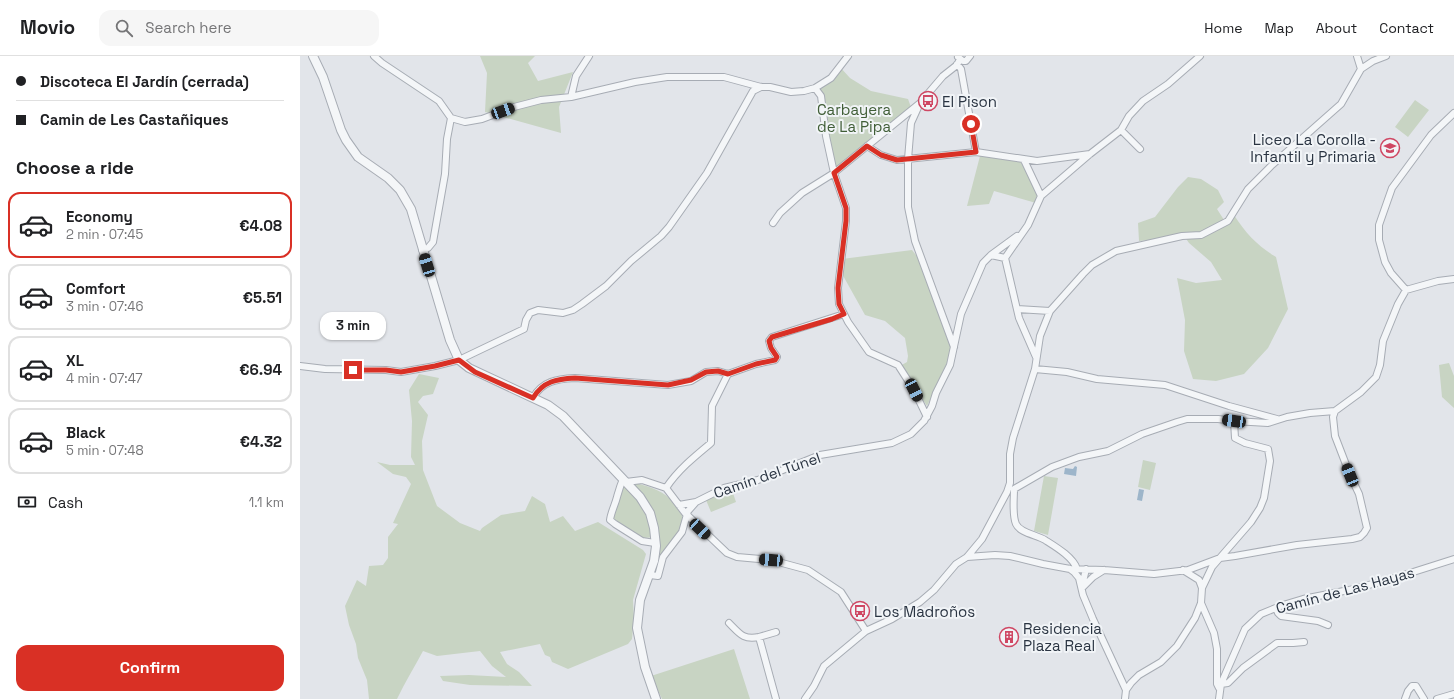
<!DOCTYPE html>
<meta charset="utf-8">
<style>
:root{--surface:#fff;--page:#f6f6f6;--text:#202124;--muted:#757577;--line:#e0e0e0;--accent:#d93025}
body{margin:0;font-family:"Space Grotesk",sans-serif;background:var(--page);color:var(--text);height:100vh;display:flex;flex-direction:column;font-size:15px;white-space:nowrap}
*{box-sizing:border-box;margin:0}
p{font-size:13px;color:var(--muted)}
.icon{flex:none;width:22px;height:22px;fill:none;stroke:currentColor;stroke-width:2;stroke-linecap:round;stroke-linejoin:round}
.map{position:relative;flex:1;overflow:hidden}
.panel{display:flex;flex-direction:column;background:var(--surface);width:300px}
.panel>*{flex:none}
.guide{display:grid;align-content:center;height:88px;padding:0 16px;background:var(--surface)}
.end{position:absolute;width:18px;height:18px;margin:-9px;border:5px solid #d93025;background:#fff;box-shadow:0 0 0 2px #fff}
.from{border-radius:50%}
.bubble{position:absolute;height:28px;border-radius:12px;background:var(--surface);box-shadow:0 1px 3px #0004;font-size:13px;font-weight:700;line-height:28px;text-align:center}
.car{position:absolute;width:12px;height:24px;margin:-12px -6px;border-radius:5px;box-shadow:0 0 3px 1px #0007;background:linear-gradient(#222 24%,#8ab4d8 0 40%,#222 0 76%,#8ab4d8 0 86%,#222 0)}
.guide b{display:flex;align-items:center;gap:14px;height:38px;font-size:15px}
.guide b+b{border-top:1px solid var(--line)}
.guide i{width:10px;height:10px;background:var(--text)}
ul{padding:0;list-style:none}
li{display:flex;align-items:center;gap:12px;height:66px;margin:0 8px 6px;padding:0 8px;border:2px solid var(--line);border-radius:12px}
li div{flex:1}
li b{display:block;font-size:15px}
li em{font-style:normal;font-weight:700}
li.on{border-color:var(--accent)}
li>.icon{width:36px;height:36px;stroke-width:1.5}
h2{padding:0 16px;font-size:18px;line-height:48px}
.pay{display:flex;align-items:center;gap:10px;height:44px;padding:0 16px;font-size:15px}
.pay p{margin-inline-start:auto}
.action{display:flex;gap:8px;margin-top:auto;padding:8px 16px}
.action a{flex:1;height:46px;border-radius:12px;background:var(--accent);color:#fff;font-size:16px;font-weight:700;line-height:46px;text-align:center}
header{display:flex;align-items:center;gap:24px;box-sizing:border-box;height:56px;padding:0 20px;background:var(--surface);border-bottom:1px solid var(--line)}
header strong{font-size:19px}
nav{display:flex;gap:22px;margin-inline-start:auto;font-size:14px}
.search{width:280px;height:36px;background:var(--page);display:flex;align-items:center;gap:10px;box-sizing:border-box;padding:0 14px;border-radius:12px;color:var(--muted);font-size:15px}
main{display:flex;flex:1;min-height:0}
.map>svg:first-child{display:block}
.green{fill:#c8d4c3}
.water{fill:#9db5ca}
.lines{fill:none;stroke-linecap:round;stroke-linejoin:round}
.minor-casing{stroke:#a7acb4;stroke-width:8}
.tertiary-casing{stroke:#a7acb4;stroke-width:10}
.minor{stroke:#f4f6f8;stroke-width:6}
.tertiary{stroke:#f4f6f8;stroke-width:8}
.route{stroke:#d93025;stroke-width:5}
.labels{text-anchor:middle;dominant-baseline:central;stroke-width:4;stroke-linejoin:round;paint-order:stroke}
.poi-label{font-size:15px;fill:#2a3442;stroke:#f1f4f7;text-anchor:start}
.park-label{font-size:15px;fill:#405e37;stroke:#f1f4f7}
.street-label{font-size:15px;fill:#2a3442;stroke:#f1f4f7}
</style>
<header>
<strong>Movio</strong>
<div class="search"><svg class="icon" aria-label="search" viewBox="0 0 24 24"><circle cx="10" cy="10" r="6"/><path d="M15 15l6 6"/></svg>Search here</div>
<nav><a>Home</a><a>Map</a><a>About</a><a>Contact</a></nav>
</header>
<main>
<section class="panel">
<div class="guide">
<b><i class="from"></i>Discoteca El Jardín (cerrada)</b>
<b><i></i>Camin de Les Castañiques</b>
</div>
<h2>Choose a ride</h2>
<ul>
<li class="on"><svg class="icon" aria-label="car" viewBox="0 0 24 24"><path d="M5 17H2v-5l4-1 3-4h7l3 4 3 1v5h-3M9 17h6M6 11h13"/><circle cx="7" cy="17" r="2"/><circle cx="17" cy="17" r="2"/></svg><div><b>Economy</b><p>2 min · 07:45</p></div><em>€4.08</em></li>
<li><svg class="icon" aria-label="car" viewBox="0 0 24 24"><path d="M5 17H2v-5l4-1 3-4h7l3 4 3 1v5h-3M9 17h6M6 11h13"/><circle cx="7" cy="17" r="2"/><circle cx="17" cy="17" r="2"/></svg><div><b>Comfort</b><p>3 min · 07:46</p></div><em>€5.51</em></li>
<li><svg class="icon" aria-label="car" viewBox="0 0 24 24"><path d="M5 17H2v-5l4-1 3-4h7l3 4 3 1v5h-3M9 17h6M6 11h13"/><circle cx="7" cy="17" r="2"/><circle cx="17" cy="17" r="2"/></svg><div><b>XL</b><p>4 min · 07:47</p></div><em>€6.94</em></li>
<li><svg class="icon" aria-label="car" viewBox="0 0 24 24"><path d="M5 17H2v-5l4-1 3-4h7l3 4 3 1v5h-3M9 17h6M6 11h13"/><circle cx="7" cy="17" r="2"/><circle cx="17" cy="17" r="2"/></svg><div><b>Black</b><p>5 min · 07:48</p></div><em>€4.32</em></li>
</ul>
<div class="pay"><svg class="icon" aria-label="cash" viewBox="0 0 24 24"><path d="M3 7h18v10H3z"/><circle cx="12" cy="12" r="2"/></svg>Cash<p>1.1 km</p></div>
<div class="action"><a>Confirm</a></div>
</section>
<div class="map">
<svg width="1154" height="643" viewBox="0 0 1154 643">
<rect width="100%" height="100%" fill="#e2e5ea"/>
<!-- green -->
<path class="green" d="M180,0H235L228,7L238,25L273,16L259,51L261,77L185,56L187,17Z
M540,11L550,22L571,35L608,43L612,54L534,117L521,40L515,32Z
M1115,44L1129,54L1108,81L1095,71Z
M680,100L720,105L738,139L736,147L694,135L689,148L667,150Z
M888,121L901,123L918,134L924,146L917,153L924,164L934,159C946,178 958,190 976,201L988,253L968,292L944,318L916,325L893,323L884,295L885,264L877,222L896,227L922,224L911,206L889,187L882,177L851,184L839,185L838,167L855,161L878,131Z
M612,194L619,203L651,293L648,305L627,350L600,310L607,306L608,300L605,282L585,265L565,259L541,216L542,203Z
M1149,307L1154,320V352L1142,341L1139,309Z
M119,318L139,322L133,338L123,340L118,346L128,359L122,385L123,414L137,450L160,467L180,475L182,472L201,459L225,455L232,440L245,448L250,466L263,460L275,475L298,466L343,494L346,498L333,544L334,563L332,583L328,588L268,613L252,606L250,601L245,599L240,588L200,596L207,608L219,616L232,630L170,629L143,625L140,620L169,619L206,621L192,610L180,595L137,600L123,595C114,612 105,626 97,643H69L67,624L58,602L56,588L49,569L45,550L57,524L66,530L69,510L83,509L88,502V481L98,468L93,467L111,428L106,421L93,418L77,406L90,409H115L111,401L112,365L109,334Z
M843,404L856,407L850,434L838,431Z
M744,420L758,422L748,479L734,475Z
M336,427C364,435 369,438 384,463C380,478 369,491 360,503L359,481L342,482L314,463V452L323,430Z
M432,434L436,446L411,456L406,444Z
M434,593L450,643H362L351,620Z"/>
<!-- water -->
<path class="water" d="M775,410L777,411L776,420L764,418L765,412L773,413Z
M839,433L844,434L842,445L837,444Z"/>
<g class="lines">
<!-- minor casing -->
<g class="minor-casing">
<path id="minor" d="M74,0L82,7L139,45L151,62L165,66L182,63L214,51L241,44L271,41L335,26L367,21H424L461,31H470L491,36L504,35L515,32L531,22L548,0
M658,1L663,5H666L670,0
M657,8L661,13L676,96
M1061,13L1073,5L1086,0
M515,32L521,40L526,80L534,117L546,152V165L538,232L539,248L548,266L569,296L598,309L614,334L627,361
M271,41L276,20L289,0
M620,47L611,67L608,103V151L615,185L654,291
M821,74L840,93
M567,90L581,99L597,104L676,96L737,105L790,98
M724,104L741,140
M473,167L480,157L502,137L534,117L620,47L643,20L657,9L660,3
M122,194L128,192L133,186L145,118L147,83L151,62
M691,199L717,180
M1106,234L1091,217L1085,206L1079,184V169L1092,132L1131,79L1154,57
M717,253L750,255
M736,301L719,262L705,202L728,169L741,140L790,98L821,74L829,60L843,45L868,28L900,0
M0,310L25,313L86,314L101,316L135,310L159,304L224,273L226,264L230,257L238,254L263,257L273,254L282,248L306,230L331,205L361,180L369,171L407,117L453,35L461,31
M735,313L767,316L797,323L865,329L929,350L977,363
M233,342C242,325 257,323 275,322L368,329L391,325L406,316L418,315L428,318L456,308L475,304L477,301L471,292L469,285L472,281L544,258
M323,423C320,430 319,434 317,441C315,449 311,456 310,464L315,468L342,485L355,487
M326,426L342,424L366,432L385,457L427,497L437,501L471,504L508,514L541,536L566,575
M366,432C378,414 394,401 411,387L412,350L428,318
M379,449L396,446L424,432L458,424L520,399L592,387L611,378L624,365L632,350L636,337L650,309L661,258L683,207L691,199L705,202
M667,501L695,499L710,500L743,508L770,513L804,514L854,518L888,514L920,502L935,500L997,489L1052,483L1060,481L1064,477L1067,472L1059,438L1050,419L1035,380L1033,361L1035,355L1061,336L1076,321L1080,309L1083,285L1098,248L1106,234L1138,225L1154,223
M770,513L774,516L779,522L783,539L793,563L826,634L825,643
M777,513C773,501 756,491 745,484C737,479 720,477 716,468C712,459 714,443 714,433L752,411L779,401L808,395L842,378L877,366L887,363H918L934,365
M883,514L899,524L902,532
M350,519L358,520L363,501L382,476L388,455L396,446
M782,530L786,513
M782,532L793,521L804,514
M901,547L914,577L917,593V628L919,632
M976,552L978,557L981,560L1018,565L1028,569
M429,567C440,578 443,584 459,581
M476,576L459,581L476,643
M921,628L928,627L943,612L977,587H993L1004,586
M826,634L831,627L839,619L861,606L877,590L895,562L901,547L902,532L912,511L951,466L960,452L964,442L970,405L968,393L945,387L935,382L934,365L968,367L987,361L1010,357L1035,355
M505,643L514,630L524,610L566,575L592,563L620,546L634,534L656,508L667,501L682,483L707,436L710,427V398L713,382L735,313L740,280L750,255L783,218L792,209L816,195L882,180L901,179L928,165L948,133L972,109L1041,48L1061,13L1057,0
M919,643L921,628L945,573L961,558L983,549L1003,543L1049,534L1088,524L1154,503
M1105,643L1108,635L1112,630H1116L1124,643
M1137,643L1154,638"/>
</g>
<!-- tertiary casing -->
<g class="tertiary-casing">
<path id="tertiary" d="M13,0L23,21L41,74L46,84L58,101L88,122L100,134L111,153L150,284L159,304L169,312L248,349L263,360L340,441L350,457L354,472L356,490L354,505L340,544L337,572L345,611L356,643"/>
</g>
<!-- minor -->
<use href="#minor" class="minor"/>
<!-- tertiary -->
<use href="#tertiary" class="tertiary"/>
</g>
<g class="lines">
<!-- route -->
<path class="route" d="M53,314H86L101,316L135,310L159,304L175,316L233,342C243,325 257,323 275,322L368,329L391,324L406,316L418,315L428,318L456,308L475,304L477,301L471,292L469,285L472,281L532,263L544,258L539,248L538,232L546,165V152L534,117L567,90L581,99L597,104L676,96L671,68"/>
</g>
<!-- icons -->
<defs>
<g id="bus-ring" transform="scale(1)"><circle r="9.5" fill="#f1f4f7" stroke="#cf4763" stroke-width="1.5"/><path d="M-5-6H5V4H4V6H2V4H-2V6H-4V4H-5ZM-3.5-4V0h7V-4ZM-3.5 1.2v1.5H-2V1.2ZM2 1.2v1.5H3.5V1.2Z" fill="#cf4763"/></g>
<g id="school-ring" transform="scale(1)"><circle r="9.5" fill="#f1f4f7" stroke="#cf4763" stroke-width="1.5"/><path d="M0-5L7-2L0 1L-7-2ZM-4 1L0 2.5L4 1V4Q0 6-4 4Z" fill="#cf4763"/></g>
<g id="building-ring" transform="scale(1)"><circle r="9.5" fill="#f1f4f7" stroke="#cf4763" stroke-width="1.5"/><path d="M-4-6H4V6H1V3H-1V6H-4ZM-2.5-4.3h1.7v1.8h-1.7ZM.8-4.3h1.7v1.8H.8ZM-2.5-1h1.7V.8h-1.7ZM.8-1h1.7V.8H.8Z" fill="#cf4763"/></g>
</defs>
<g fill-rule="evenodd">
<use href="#bus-ring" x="628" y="45"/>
<use href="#school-ring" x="1090" y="92"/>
<use href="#bus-ring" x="560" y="555"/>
<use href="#building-ring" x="709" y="581"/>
</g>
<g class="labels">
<!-- poi labels -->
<g class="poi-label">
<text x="642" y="45">El Pison</text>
<text x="1076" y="83" text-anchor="end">Liceo La Corolla -<tspan x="1076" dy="17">Infantil y Primaria</tspan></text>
<text x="574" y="555">Los Madroños</text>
<text x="723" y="572">Residencia<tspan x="723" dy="17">Plaza Real</tspan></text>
</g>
<!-- park labels -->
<g class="park-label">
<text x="554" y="53">Carbayera<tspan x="554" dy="17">de La Pipa</tspan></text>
</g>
<!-- street labels -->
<g class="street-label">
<text transform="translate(467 419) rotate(-19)">Camín del Túnel</text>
<text transform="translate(1045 534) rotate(-15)">Camín de Las Hayas</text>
</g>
</g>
</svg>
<i class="end from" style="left:671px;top:68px"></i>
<i class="end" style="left:53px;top:314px"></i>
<div class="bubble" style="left:20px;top:256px;width:66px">3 min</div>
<i class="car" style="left:203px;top:55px;rotate:70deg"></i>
<i class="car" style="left:127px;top:209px;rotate:343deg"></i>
<i class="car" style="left:614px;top:334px;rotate:153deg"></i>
<i class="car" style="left:934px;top:365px;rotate:278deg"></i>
<i class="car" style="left:1050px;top:419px;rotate:338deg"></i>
<i class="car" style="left:400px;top:473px;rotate:133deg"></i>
<i class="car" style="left:471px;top:504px;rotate:274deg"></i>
</div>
</main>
